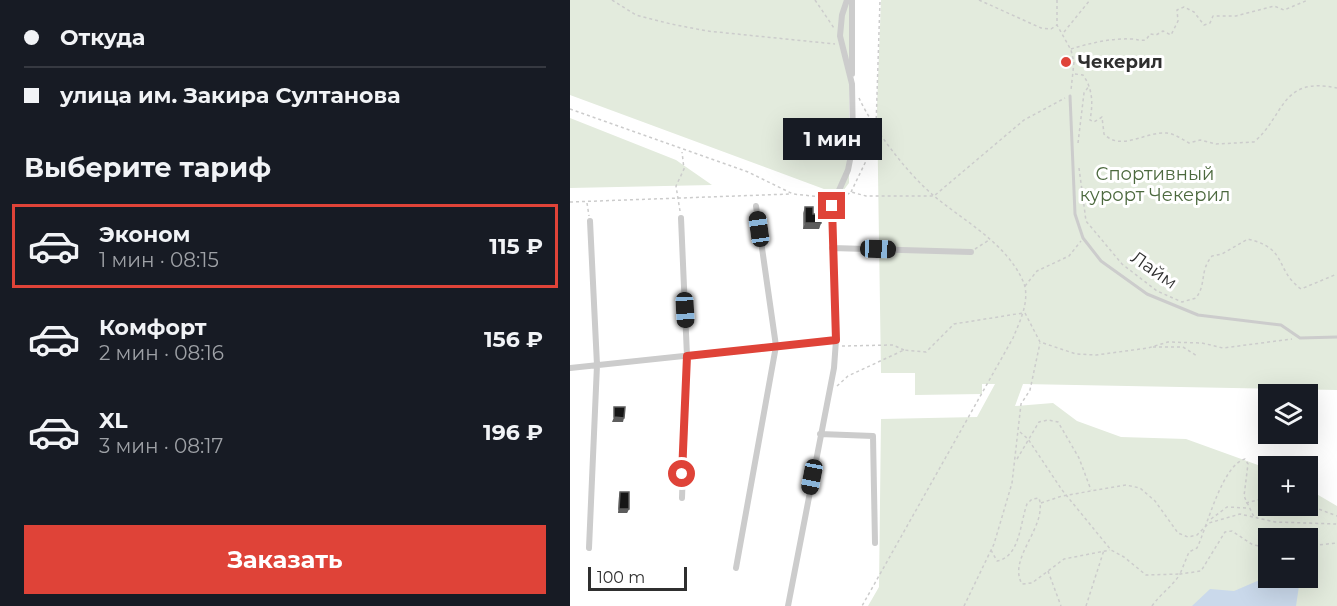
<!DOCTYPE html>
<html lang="ru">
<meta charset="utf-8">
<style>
:root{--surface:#171b24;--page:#242831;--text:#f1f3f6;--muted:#9ea1a6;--line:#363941;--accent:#df4338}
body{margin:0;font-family:Montserrat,sans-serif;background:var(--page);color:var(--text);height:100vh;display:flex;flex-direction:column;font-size:22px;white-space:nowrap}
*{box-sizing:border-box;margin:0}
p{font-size:20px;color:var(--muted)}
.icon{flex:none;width:33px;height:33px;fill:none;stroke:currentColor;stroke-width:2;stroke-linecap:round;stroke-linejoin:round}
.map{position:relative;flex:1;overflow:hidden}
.panel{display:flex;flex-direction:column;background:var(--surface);width:570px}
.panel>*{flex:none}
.top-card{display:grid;align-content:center;height:132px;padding:0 24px;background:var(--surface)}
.controls{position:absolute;left:688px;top:384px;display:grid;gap:12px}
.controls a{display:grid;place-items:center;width:60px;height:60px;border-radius:0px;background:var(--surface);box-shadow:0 6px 24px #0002;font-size:30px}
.scale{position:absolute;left:18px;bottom:15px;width:99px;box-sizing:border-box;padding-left:6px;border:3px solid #2f2f2f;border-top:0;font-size:16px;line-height:21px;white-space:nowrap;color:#2f2f2f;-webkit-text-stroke:4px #fff;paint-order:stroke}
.end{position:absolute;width:27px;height:27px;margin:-14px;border:8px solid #df4338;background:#fff;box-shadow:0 0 0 3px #fff}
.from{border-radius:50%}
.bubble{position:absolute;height:42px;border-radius:0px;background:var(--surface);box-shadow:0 6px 24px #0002;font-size:20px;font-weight:700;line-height:42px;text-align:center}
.car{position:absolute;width:18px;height:36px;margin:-18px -9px;border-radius:8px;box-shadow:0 0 4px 2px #0007;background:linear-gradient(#222 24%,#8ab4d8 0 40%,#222 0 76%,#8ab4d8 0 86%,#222 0)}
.top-card b{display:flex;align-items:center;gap:21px;height:57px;font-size:22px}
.top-card b+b{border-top:2px solid var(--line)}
.top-card i{width:15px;height:15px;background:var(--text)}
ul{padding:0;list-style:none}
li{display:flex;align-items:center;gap:18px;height:84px;margin:0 12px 9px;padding:0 12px;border:3px solid transparent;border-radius:0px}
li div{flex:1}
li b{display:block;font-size:22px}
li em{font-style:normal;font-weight:700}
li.current{border-color:var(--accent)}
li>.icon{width:54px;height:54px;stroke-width:1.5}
h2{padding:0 24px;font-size:27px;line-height:72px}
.cta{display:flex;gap:12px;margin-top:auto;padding:12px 24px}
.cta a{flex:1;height:69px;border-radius:0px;background:var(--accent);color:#fff;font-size:24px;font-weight:700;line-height:69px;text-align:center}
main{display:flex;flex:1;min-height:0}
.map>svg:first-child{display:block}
.green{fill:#e3ebdd;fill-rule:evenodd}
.water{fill:#cad9eb}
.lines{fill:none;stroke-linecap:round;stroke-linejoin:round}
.path{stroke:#ccc;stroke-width:1.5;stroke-dasharray:3 3;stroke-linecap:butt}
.lane{stroke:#ccc;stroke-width:3}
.street{stroke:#ccc;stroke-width:6}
.wall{fill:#8a8a8a}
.shaded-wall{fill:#5c5c5c}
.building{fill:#161616;stroke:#5c5c5c;stroke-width:1.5}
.route{stroke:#df4338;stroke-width:8}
.poi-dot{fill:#df4338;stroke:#fff;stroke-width:2}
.labels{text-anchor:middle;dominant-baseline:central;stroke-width:6;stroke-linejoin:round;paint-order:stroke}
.poi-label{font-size:18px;font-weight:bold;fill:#2f2f2f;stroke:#fff;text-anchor:start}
.park-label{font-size:18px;fill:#4c693e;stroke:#fff}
.street-label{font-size:18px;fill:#2f2f2f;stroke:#fff}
</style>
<main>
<section class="panel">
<div class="top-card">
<b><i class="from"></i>Откуда</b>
<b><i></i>улица им. Закира Султанова</b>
</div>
<h2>Выберите тариф</h2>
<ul>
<li class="current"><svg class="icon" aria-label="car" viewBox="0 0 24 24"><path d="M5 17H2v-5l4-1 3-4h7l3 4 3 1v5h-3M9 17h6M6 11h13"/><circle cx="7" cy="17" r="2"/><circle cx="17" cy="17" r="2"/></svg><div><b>Эконом</b><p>1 мин · 08:15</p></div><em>115 ₽</em></li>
<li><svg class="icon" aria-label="car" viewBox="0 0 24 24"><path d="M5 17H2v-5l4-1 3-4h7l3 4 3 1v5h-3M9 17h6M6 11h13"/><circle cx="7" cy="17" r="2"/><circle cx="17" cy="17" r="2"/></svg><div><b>Комфорт</b><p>2 мин · 08:16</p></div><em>156 ₽</em></li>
<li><svg class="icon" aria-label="car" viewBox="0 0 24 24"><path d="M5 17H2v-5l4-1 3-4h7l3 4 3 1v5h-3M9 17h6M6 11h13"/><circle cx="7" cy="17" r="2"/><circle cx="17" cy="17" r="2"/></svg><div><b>XL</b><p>3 мин · 08:17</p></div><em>196 ₽</em></li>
</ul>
<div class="cta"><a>Заказать</a></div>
</section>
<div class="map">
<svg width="767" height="606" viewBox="0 0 767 606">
<rect width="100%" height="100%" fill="#fff"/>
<!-- green -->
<path class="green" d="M0,0H279V183L270,195L0,95Z
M311,0H767V390L453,384L445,406L483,403L507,421L551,437L616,439L699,469V506H738V489L767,506V606H298L309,587L311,419L407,417L425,384H412V394L345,395V373H311L307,106ZM699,538H738V578H699Z
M0,118L106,160L142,185L0,188Z"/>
<!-- water -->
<path class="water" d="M699,576L720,578L729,586L726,606H622L640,589L664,591Z"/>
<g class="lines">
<!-- path -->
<path class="path" d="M42,0L66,15L101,24L137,31L265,44
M245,0L264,28
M409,0L471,28L481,29L487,25
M487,0V25L501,50L504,62L501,90
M494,32L520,0
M501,49C520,43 542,38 561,39C567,39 570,41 576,40L580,34L586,35L593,31L601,35L608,21L607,10L614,7L624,12L634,25L640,23L643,16H666L704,6L714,10L738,0
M505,74L513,75C523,89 523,104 520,120L524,122L532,117L534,134C551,152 576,131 597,133C605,134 612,139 619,143L630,140L646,144L684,142C715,116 710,76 767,88
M289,98C304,130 337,173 364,196C394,221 436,243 453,281C461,299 450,321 443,338L292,606
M0,109L178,172L223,194L252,197L257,202
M508,143L514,93L519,86
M509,168L516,221L552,264L587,291L612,302L626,298C637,283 629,272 642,256L652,254L678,239C719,249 704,269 731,289L767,274
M281,192L296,161L306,127L310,0
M272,198L281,192L296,196H364L454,120L495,98
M0,202L221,194
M17,203L19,216
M110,211L106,186L114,169L112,152
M405,249L419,240
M455,286L467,271L499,256L511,241
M455,313L470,342L506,354L526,355L578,348L598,342L632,343L653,348L722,339
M272,346L323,345L334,350
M583,347H613L627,356
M267,386L278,376L334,350L356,352L384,324L453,313
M450,432L458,439L492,490L541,550L554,557L576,575L610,574L619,552L627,548C637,527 652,465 675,459L678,464L674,496L684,517
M447,459L469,422L478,420L488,422L509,458L521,490
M471,503L492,496L556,485L570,488L585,501L608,533L618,537L627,535L639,523L670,514L705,522L767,524
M676,503L699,497
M738,505L767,516
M641,519L657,507L676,508
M738,546L767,543
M421,550L427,561C450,557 450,523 457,504L462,499L469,498C478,527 437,558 452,584L462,583L494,559L540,550
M478,571L491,606
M394,606L424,544L442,483L451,404L460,390L470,343
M516,606L534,550
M582,606C591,593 602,587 610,574L631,571L655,532L662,531L683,545L699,547"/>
<!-- lane -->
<path class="lane" d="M500,96L505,214L513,238L531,261L577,294L628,315L711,325L730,338L767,337"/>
<!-- street -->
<path class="street" d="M282,0V74
M111,218L117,356L112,498
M262,248L401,252
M0,368L266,340
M250,434L303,436L305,543
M19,548L27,365L20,221
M166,568L206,346L186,206
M218,606L264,368L266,340L262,206L278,170L283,145L282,84L270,36L272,15L277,0"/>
</g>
<!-- wall -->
<path class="wall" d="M235,207L243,214L251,223L249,229H233V213Z
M50,492L59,509L57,513H48L49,496Z"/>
<!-- shaded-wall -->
<path class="shaded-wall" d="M235,223H251L249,229H233Z
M44,417L54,418L53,422H42Z
M49,509H59L57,513H48Z"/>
<!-- building -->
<path class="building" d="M235,207H243V214H251V223H235Z
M44,407H55L54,418L44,417Z
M50,492H59V509H49Z"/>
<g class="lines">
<!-- route -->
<path class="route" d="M112,474L117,356L266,340L262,206"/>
</g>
<!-- markers -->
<circle class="poi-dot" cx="496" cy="62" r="6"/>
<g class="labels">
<!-- poi labels -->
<g class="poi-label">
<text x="508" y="62">Чекерил</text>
</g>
<!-- park labels -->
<g class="park-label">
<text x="585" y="174">Спортивный<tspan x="585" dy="21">курорт Чекерил</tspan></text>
</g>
<!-- street labels -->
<g class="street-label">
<text transform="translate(584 270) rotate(35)">Лайм</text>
</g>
</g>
</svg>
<div class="controls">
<a><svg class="icon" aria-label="layers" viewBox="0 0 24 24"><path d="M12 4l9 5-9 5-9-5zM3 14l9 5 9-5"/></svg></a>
<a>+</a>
<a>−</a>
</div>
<div class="scale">100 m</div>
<i class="end from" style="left:112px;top:474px"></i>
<i class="end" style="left:262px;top:206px"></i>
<div class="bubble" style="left:213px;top:118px;width:99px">1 мин</div>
<i class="car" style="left:189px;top:229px;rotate:352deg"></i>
<i class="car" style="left:308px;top:249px;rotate:92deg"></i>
<i class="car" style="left:115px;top:310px;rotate:177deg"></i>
<i class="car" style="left:242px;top:477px;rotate:191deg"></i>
</div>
</main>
